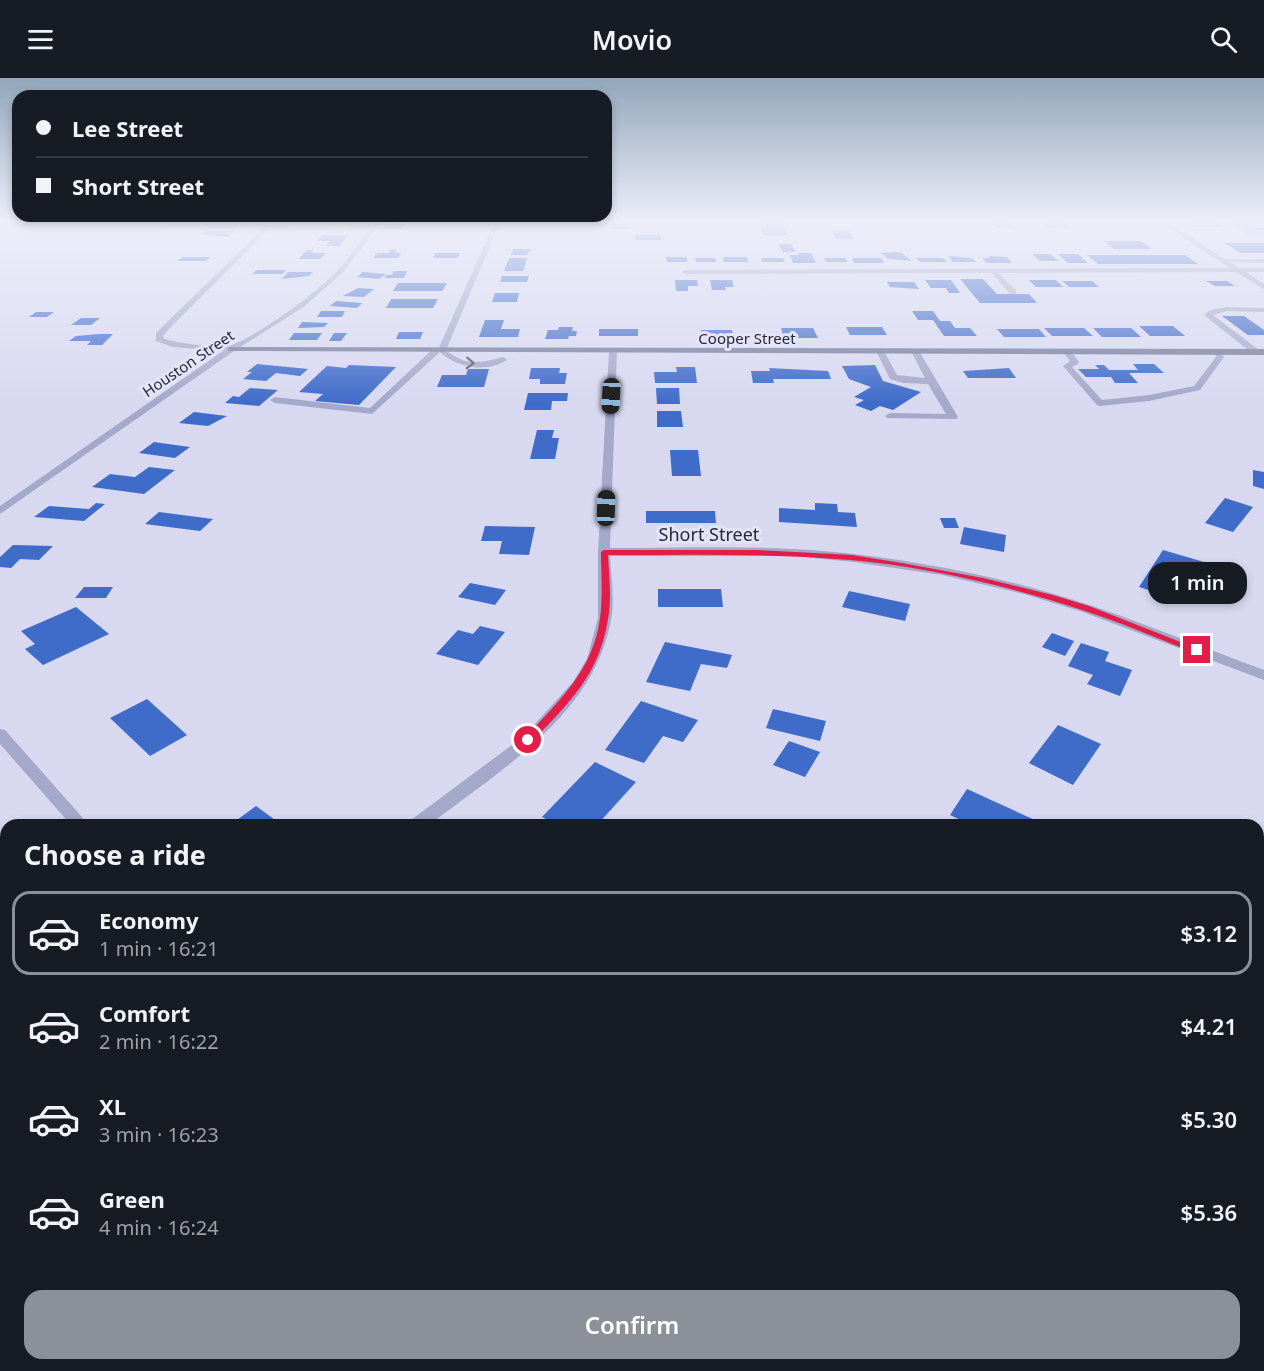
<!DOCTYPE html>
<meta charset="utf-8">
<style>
:root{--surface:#171b24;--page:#20242c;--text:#f1f3f6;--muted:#9ea1a6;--line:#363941;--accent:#8c9099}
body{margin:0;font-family:"Noto Sans",sans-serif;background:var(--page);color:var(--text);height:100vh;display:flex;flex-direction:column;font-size:22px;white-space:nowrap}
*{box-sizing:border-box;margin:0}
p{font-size:20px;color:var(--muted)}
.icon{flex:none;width:33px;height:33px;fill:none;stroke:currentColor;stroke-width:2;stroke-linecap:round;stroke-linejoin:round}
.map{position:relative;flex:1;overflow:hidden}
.details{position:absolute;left:0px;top:741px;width:1264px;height:552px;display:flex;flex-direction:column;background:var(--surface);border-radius:18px 18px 0 0;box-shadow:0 3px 9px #0003}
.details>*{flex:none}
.hud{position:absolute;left:12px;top:12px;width:600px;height:132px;border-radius:18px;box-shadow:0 3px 9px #0003;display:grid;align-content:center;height:132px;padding:0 24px;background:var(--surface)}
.end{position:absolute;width:27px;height:27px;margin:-14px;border:8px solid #e11d48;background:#fff;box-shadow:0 0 0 3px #fff}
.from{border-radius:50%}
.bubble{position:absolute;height:42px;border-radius:18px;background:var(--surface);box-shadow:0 3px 9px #0003;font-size:20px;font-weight:600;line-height:42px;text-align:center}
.car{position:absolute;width:18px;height:36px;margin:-18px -9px;border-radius:8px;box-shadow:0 0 4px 2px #0007;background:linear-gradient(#222 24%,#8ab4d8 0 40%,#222 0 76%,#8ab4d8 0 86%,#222 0)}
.hud b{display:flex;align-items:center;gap:21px;height:57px;font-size:22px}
.hud b+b{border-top:2px solid var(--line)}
.hud i{width:15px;height:15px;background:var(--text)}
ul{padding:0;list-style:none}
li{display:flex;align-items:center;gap:18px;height:84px;margin:0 12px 9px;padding:0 12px;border:3px solid transparent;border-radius:18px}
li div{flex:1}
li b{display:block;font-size:22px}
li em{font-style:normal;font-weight:600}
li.active{border-color:var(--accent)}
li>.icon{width:54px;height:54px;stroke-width:1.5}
h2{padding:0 24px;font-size:27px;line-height:72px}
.primary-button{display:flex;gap:12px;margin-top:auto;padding:12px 24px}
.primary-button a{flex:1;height:69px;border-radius:18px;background:var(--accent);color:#fff;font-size:24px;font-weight:600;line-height:69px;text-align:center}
header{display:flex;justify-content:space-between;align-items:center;height:78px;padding:0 24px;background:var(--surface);font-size:27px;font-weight:600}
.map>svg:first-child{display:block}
.building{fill:#3f6bc9}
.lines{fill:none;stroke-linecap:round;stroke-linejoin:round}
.lane{fill:#a4a8c9;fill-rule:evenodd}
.street{fill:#a4a8c9;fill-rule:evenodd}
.secondary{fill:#757d9d;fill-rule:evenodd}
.oneway{stroke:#585c70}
.route{fill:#e11d48}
.labels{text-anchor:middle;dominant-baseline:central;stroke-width:6;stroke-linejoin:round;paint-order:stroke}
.far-street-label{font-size:15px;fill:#262935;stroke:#e4e4f9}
.street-label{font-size:18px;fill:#262935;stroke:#e4e4f9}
</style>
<header><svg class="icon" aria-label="menu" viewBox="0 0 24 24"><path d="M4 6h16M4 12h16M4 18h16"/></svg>Movio<svg class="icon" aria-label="search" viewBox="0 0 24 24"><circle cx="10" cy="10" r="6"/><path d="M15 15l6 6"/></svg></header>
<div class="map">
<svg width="1264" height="1293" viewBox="0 0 1264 1293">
<rect width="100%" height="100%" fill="#d8d9f1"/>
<!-- building -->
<path class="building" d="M387,145H406L401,151H382Z
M612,145H628V151H611Z
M759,145H783L788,157H763Z
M992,145H1012L1017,150H998Z
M1043,145H1065L1071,150H1049Z
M1187,145H1219L1226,149H1193Z
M1232,145H1264V152H1245Z
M831,152H848L854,161H836Z
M207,153H234L228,159L201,157Z
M322,157H348L339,168H326L330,163H317Z
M635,157H661V162H635Z
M1104,163H1141L1152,171H1114Z
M1224,165H1264V175H1241Z
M778,166H791L796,174H783Z
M513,171H532L526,177H511Z
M307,172H314L311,175H326L320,181H298Z
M390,172H397L395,175H401L398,180H373L377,175H388Z
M892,174H901L912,183L888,181L881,175Z
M435,175H460L457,180H433Z
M798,175H811L816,185H793L790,177H799Z
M1032,176H1050L1059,183H1040Z
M1058,176H1078L1088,185H1068Z
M1087,177H1185L1198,186H1098Z
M948,178L972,180L976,184H953Z
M988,178L1007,179L1012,185H987L982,180H990Z
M183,179H211L206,183H177Z
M666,179H687V184H667Z
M723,179H747L748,184H724Z
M509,180H527L523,193H504Z
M695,180H715L716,184H696Z
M761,180H783L785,184H762Z
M824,180H845L848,184H826Z
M852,180H881L884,185H854Z
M916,180H943L947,184H920Z
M257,192H286L282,196H252Z
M394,193H407L404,200H385L386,197H392Z
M288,194H313L309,198L282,201Z
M363,194L386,196L379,201L357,199Z
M502,198H529L527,204H500Z
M960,201H983L997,216H1029L1037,225H980Z
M675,202H697L698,208H688V213H676Z
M710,202H732L734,209H725L726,212H712Z
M925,202H951L960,215H949L946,210H931Z
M1029,202H1056L1063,209H1036Z
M1062,203H1092L1099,209H1069Z
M1206,203H1227L1235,208H1215Z
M887,204H914L919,211L890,209Z
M398,205H447L442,213H393Z
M358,210L374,211L364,219L343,218Z
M495,215H519L517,224H492Z
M391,221H438L433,230H386Z
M336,223L362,225L357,230L330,228Z
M321,233H345L342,239H317Z
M912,233H933L940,243H950L955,250H970L977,258H944L933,242H918Z
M36,234H54L47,239H29Z
M1222,238H1244L1264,252V257H1248Z
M81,240H100L91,247H71Z
M485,242H504L501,251H520L518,259H479Z
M302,244L328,245L324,249L298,250Z
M1139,248H1173L1185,258H1150Z
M559,249H573L572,253H577L576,258H569L568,261H545L548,252H558Z
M846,249H882L887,257H850Z
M781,250H813L818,260H784Z
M1044,250H1084L1093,258H1052Z
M1093,250H1131L1141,259H1102Z
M599,251H638V258H599Z
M997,251H1039L1046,259H1004Z
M701,252H732L733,259H702Z
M399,254H423L420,261H396Z
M294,255H322L317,262H289Z
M334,255H347L341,263H329Z
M99,256H113L102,267H87L91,263H69L76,258Z
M257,286L308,291L300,298L276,295L266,303L243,301L252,294H247Z
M1133,286H1154L1164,295H1129L1138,305H1115L1111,299H1086L1078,291H1099L1095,287H1104L1109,292H1138Z
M349,287L396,289L359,327L315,323L323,316L299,314L327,288L346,290Z
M875,287L883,303L921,314L893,332L880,328L871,333L855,327L864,322L854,319L871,309L849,301L842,288Z
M676,289H695L697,305H655L654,294H677Z
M531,290H560L559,295H567L565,306H540V301H529Z
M769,290L828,293L831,301H773L774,305H753L751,293H770Z
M1009,290L1016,300H968L963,293Z
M468,291H489L484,309H437L442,297H466Z
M250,310L278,312L259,328L225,325L233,318L239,319Z
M656,310H679L680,326H657Z
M528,315H568L567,323H552L551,332H524Z
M657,333H681L683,349H657Z
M194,334L227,338L208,348L179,345Z
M537,352H554L552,360H559L555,381H530Z
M154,364L190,369L175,380L139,375Z
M670,372H698L701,398H672Z
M149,389L175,392L144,416L92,409L110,396L135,399Z
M1253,392L1264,394V411L1253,408Z
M1225,420L1253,429L1233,454L1205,445Z
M96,425L105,426L84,443L34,439L49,428L89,431Z
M815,425L837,426L838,434L855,435L857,449L779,444V430L815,432Z
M646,433H715L716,445H646Z
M159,434L213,441L200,453L145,446Z
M940,440H955L959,450H944Z
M485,448L535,449L529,477L499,476L502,463H481Z
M964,449L1006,457L1004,474L960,466Z
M13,467L53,468L39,482L20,481L11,490L0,489V479Z
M1163,472L1204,484L1183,523L1139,509Z
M470,505L506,512L495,527L458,519Z
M84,509H113L106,520H75Z
M658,511H721L723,529H658Z
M849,513L910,526L905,543L842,529Z
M76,529L109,556L43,587L25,571L35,566L21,553Z
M480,548L505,554L478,587L436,576L458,552L473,556Z
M1052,555L1074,563L1065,578L1042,569Z
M665,564L732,577L727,590L701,586L690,613L646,604Z
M1081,565L1109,574L1105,583L1132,592L1120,618L1087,606L1093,597L1068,588Z
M147,621L187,657L150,678L110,640Z
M641,623L698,642L683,664L663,658L644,685L605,672Z
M773,631L826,643L820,663L766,650Z
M1058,647L1101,666L1073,707L1029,685Z
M789,663L820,674L805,699L773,687Z
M595,684L636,704L597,747H558L542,739Z
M967,711L1037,743L1035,747H971L950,737Z
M256,728L282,747H230Z
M6,851V937L0,941V854Z"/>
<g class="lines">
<!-- lane -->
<path class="lane" d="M1228,145C1241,145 1248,153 1264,153V157L1247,156Z
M161,146H269L271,149L345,151L265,153L263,150L163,149Z
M349,147H374L377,149L347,150Z
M1223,181H1264V185L1221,184Z
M991,192H995L1016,212V216H1010L991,194Z
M1227,229L1264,230V234L1227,233L1213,237L1259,272V276H1253L1204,237L1210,232Z
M434,270C446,270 449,276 460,281C473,287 489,283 503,279L507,282C487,295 457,290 440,274L372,336L275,325L270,322L275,319L370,330Z
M880,270L884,273L897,297L925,300L911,273L918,271L958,339L956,341L887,340L885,338L890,335L946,336L928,306L903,305L890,301L876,273Z
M1063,271H1069L1079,284L1078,286L1072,289L1102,322L1149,317L1194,308L1216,279L1213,272H1219L1224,279L1200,312L1149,323L1100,328L1097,327L1063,288L1070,283L1062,273Z"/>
<!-- street -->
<path class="street" d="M269,145H275L164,256L163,260C174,265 221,271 232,267C262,255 315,216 338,192C352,178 361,160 375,145H381L343,194L305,228L234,273L0,436V428L223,273L173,269L156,263V255Z
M494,145H500L446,272L439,274L438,272Z
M1161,145H1168L1239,190H1264V194H1246L1264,206V211L1236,194L685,196L682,194L685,192L1230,190Z
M613,270L617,273L610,470C681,470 752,467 823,473C894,479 965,492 1033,510C1112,531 1187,564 1264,592V602L1080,533L1024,516L942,497L854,484L792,478H610C611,498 615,522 611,542C594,637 500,692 429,747H409L411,742L524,658L573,604L587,581L598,540V474L609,273Z
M0,651L5,652L89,747H71L0,666Z
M6,1040V1064L0,1066V1042Z
M553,1287H582L584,1293H555Z"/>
<!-- secondary -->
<path class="secondary" d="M231,269L1264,271V277L228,273V269Z
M1264,785V812L1258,814V787Z
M1027,1287H1054L1052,1293H1025Z"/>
</g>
<!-- one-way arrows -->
<defs><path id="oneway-chevron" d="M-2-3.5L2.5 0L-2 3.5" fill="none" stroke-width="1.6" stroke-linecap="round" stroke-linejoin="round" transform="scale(1.5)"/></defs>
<use class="oneway" href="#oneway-chevron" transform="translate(470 285) rotate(2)"/>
<!-- sky -->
<linearGradient id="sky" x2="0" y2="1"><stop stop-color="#91a6ba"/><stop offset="0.44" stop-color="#edeef9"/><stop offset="1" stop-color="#edeef9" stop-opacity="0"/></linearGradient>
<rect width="1264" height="326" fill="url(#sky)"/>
<!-- route -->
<path class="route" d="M604,472H757L852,477L902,485L983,500L1053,517L1089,528L1201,572L1193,574C1156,560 1120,544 1082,532C1013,509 923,488 850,482C770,475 689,477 608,477C609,497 612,521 608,541C599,598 569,624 532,664H525V660C559,622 593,593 600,540C603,519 601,496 601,474Z"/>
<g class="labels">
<!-- far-street labels -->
<g class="far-street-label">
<text x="747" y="260">Cooper Street</text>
<text transform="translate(188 285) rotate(-34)">Houston Street</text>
</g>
<!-- street labels -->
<g class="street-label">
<text x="709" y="456">Short Street</text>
</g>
</g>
</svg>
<i class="end from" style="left:528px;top:662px"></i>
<i class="end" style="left:1197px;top:572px"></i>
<div class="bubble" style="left:1148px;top:484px;width:99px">1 min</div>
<i class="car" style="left:611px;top:318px;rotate:183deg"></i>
<i class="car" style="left:606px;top:430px;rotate:2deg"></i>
<div class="hud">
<b><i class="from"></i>Lee Street</b>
<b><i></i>Short Street</b>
</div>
<section class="details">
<h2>Choose a ride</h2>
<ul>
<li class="active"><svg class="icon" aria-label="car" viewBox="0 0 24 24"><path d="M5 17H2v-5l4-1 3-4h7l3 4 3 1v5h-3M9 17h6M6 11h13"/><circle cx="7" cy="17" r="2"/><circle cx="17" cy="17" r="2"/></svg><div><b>Economy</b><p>1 min · 16:21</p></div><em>$3.12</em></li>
<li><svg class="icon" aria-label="car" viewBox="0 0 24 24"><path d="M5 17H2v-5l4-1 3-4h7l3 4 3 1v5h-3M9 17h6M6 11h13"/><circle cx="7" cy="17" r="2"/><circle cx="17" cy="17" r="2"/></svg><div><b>Comfort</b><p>2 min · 16:22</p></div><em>$4.21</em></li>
<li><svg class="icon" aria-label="car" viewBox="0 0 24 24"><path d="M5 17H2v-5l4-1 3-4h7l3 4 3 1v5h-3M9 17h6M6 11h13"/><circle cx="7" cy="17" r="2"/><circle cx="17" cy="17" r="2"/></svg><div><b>XL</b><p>3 min · 16:23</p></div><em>$5.30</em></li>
<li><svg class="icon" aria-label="car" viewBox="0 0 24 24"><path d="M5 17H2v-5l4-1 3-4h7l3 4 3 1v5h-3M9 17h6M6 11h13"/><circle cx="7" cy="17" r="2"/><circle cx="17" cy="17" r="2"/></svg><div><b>Green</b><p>4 min · 16:24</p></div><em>$5.36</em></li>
</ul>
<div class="primary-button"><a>Confirm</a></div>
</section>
</div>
